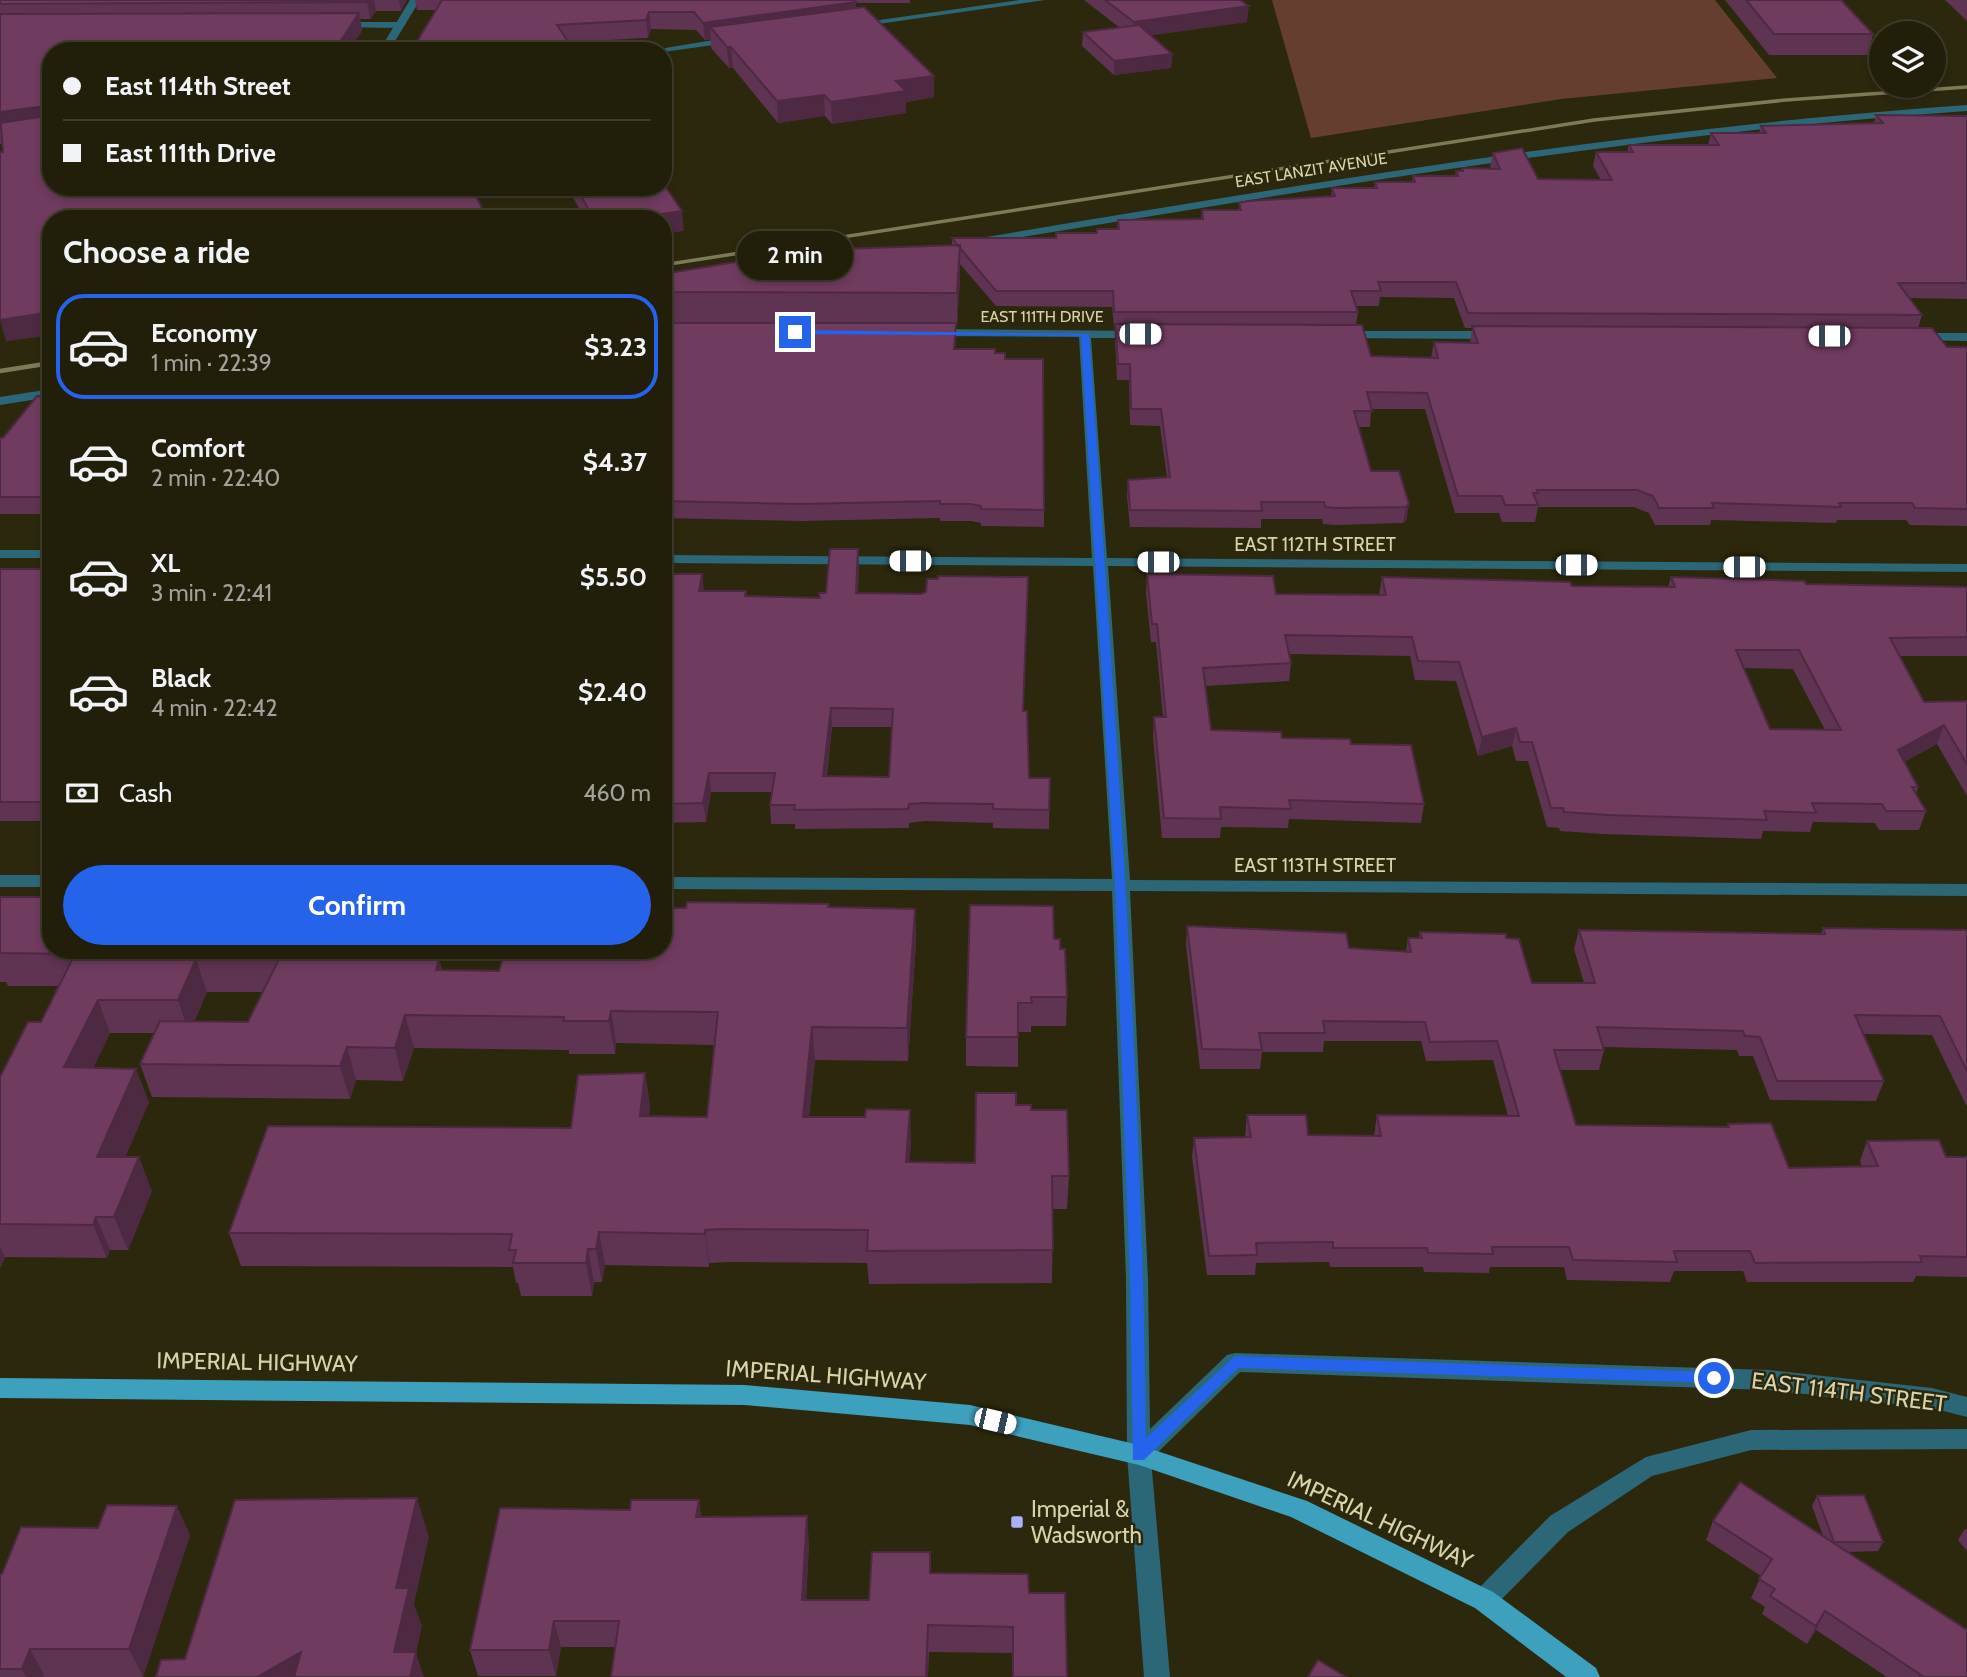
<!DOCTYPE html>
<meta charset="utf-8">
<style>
:root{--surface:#211e0a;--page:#2d2b18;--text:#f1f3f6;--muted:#a2a29c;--line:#3e3c2b;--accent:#2563eb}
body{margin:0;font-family:Cabin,sans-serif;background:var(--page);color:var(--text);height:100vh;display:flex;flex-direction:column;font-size:26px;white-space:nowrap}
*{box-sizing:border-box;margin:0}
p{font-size:23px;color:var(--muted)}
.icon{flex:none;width:38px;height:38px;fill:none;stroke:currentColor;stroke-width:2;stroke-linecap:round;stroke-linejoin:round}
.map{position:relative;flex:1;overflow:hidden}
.details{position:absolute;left:42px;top:210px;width:630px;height:749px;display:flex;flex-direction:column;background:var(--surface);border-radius:28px;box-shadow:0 4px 10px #0003,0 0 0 2px var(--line)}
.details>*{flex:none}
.banner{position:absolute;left:42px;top:42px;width:630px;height:154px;border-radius:28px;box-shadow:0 4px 10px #0003,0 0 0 2px var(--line);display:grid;align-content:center;height:154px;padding:0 21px;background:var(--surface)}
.tools{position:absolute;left:1869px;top:21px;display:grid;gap:14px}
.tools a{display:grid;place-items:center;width:77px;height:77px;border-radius:50%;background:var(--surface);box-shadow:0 4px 10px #0003,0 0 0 2px var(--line);font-size:35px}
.end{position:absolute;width:32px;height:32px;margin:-16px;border:9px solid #2563eb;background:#fff;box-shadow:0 0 0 4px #fff}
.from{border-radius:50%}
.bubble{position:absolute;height:49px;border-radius:24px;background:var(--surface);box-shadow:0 4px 10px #0003,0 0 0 2px var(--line);font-size:23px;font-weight:700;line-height:49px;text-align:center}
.car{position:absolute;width:21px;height:42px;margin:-21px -10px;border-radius:9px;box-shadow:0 0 5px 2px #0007;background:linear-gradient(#fff 24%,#345 0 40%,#fff 0 76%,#345 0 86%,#fff 0)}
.banner b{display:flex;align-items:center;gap:24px;height:66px;font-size:26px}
.banner b+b{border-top:2px solid var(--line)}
.banner i{width:18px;height:18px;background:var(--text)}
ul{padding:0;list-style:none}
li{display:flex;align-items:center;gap:21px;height:105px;margin:0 14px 10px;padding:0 7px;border:4px solid transparent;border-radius:28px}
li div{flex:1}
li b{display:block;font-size:26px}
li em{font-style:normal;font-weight:700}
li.on{border-color:var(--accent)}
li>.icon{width:63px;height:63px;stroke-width:1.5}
h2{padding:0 21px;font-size:32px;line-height:84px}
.pay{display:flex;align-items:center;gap:18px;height:77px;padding:0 21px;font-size:26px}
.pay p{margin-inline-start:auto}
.button{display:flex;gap:14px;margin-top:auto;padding:14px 21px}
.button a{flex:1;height:80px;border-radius:42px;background:var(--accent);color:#fff;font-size:28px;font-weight:700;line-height:80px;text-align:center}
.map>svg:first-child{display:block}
.green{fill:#663e30}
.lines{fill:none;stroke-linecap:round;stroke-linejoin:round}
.minor{fill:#2c6778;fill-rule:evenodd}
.tertiary{fill:#2c6778;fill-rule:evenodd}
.primary{fill:#3da1be;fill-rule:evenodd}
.rail-far1{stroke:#7e7957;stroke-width:3.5}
.rail{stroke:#7e7957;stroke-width:4.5}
.wall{fill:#5f3352;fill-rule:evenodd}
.shaded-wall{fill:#4e2942}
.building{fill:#6f3b5f;stroke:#4e2942;stroke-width:2;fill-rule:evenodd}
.route{fill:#2563eb}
.poi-dot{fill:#aab0fb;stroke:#2c280d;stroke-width:2.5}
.labels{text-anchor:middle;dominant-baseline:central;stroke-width:5;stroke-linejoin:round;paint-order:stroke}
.far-street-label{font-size:16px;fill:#d9d3aa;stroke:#2c280d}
.street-label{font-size:19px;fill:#d9d3aa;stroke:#2c280d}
.near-street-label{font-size:23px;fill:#d9d3aa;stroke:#2c280d}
.near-poi-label{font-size:23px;fill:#d9d3aa;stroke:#2c280d;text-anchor:start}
</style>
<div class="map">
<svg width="1967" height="1677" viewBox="0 0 1967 1677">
<rect width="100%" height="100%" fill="#2c280d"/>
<!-- green -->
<path class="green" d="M1272,0H1715L1777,78L1561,99L1311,138Z"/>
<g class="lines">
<!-- minor -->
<path class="minor" d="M1019,0H1045L857,27L852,24Z
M339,22H399L404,25L399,28L336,27V23Z
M732,37L735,38V42L663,52L647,51Z
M1967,105V111C1633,134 1304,191 974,245L968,242L974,239C1304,184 1633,128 1967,105Z
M933,329L1143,331V337L1139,338H1091L1107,558L1967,564V572L1108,566L1130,880L1967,884V896L1130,891L1148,1279L1150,1429L1227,1355L1235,1353L1768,1370L1932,1388L1967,1397V1417L1932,1408L1768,1390L1240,1372L1151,1459L1170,1677H1144L1127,1455L1126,1279L1112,891L663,889V877L1112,879L1093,566L663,563V555L1092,558L1079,337L929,336L927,333Z
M1342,331H1493L1499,335L1493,339L1338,338L1336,335Z
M1916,333H1967V341L1912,340L1910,337Z
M51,389V397L0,405V397Z
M0,550H51V558H0Z
M0,875H51V887H0Z
M1967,1429V1449L1751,1450L1652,1476L1568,1532L1493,1608L1484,1612L1475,1608L1471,1600L1475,1592L1550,1516L1646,1457L1751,1430Z"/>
<!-- tertiary -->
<path class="tertiary" d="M410,0H420L389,51H379Z"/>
<!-- primary -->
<path class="primary" d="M0,1378L745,1385L970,1405L1139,1445L1307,1501L1493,1592L1596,1668L1600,1677H1566L1475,1608L1291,1517L1139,1465L970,1425L745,1405L0,1398Z"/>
<!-- rail-far1 -->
<path class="rail-far1" d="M663,265L1594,120L1786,100L1967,87"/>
<!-- rail -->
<path class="rail" d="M0,371L51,363"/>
</g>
<!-- wall -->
<path class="wall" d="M0,0H407L401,11H376L370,19H360L362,31L51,219V335L6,341L3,152L2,144H0Z
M415,0H910V3H856V8L934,76V97L906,102V113L832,124L825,116L778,123L733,68H729L711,48V40H705L696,30L651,29L648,38L569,42L574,51H416L415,45L436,10H417Z
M1084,0H1240L1247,22L1151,35L1172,54L1171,68L1114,75L1082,46L1083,32L1120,28Z
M1725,0H1841L1873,34L1868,55H1769Z
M1945,0H1967V21Z
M1876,115L1967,116V299L1910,298L1922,315L1918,328L1947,347H1967V526L1910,525L1906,520H1837L1836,523L1711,520L1710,525H1655L1649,513L1634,507H1538L1535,522H1502L1499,513H1455L1425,409H1371L1370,427H1358L1371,471L1409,504L1406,521L1403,523L1335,525L1323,524L1322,519H1261V528L1130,527L1127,497L1128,480L1167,477L1160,426L1130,425L1129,380H1117L1115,340V327H1114L1112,307L996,306L960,264V278L957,326H956L955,349L995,353L1005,359L1044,510V527L981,526V523L971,521H940V518L802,521L663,518V323H667L664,292L795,260L839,254L952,246V238H1056L1117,229L1118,220L1201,219L1202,210H1239V203L1331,197L1332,188H1374L1375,182H1412L1413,176H1455L1456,171H1461L1462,168L1491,169L1490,167L1493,153L1538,179L1601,180L1593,166L1596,152H1627L1629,145H1708L1711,133H1759L1761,126L1874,123ZM1380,297L1454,298L1465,328H1472L1470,343L1434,342L1431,358L1371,356L1356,325L1358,312L1356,306H1379Z
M567,187H663L684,231L663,219H585Z
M51,397V514H0V438H3Z
M859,567L858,593L1023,711L1029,778H1050L1049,829L993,828V823L925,821L909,823V828L795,829V824H771L770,805L772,792H711L706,822L663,823V574L704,591H746L747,597L820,598ZM832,727H892L889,777L827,776Z
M0,569H51V821H0Z
M1147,574L1276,594L1379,595L1382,577L1572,586L1668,587L1671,577L1806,584L1967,587V656H1900L1924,702L1967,701V796L1937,744L1904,762L1918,787L1916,794L1926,811L1919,830H1879L1875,823L1813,822L1810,832L1763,831L1761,839L1603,834L1560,831L1559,828L1547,827L1528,761H1516L1512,746L1478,756L1456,681L1415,680L1410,656L1289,654L1291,663L1289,681L1205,686L1211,730L1282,738L1351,744L1424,804L1421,823L1289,819L1288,828L1221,827L1220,838H1162L1153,736L1154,717H1163L1156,642H1151L1146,593ZM1744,668L1793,669L1825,730L1770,729Z
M0,897L51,950H421L420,954L421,959H439L442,970L499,971L829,907L915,909L916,942L908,1061L815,1060L809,1117L911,1143L909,1162L975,1163L1016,1105L1031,1110L1069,1176L1067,1209H1053L1052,1283L869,1284L867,1263L729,1262L709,1263V1267L605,1265L602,1282H594L592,1296H521L518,1283H516L513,1267L241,1266L229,1233L571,1128L645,1073L650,1106L649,1116L707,1117L714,1045L616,1043L615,1054H569V1050L414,1048L403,1081L356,1080L350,1099L152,1097L140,1064L154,1033H110L93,1068L149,1102L125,1157L152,1191L128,1250H110L107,1258L5,1257L0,1268V1077L41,1022L58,986H8L6,982H0ZM207,992H263L248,1022H194Z
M1187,926L1349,948L1406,952L1408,938H1419L1420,932L1506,938L1532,983H1584L1574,949L1579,930L1821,934L1823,928L1967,930V1107L1932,1035L1864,1034L1884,1081L1876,1101L1770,1100L1753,1056H1739L1737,1050L1603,1047L1604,1050L1599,1070H1560L1576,1125L1727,1127L1728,1124L1789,1168L1862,1167L1860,1161L1867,1141L1946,1157H1967V1277L1916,1276L1913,1282H1747L1743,1271H1674L1670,1282L1567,1280L1564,1267H1490L1489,1273L1424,1272L1423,1267H1330L1329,1262L1256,1263L1255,1275H1207L1192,1157L1194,1138L1245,1137L1247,1115L1308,1135L1374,1136L1377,1115L1508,1116L1493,1060L1426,1061L1421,1041H1324L1323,1052H1262L1260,1069H1200L1186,945Z
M1054,939L1060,949L1067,997L1066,1026H1031V1032H1018V1067L966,1066V1037Z
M1817,1496L1883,1542L1878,1551L1848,1552L1967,1677H1887L1816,1630L1807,1644L1762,1614L1765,1607L1751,1598L1761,1576L1706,1540L1713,1521L1823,1536L1812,1506Z
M701,1517L809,1543L806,1600H869L931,1573L1028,1574L1013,1653L929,1652L928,1677H611L615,1647H561L556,1676H478L470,1650Z
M1967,1529V1551L1958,1540L1964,1530Z
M190,1535L143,1677H0V1574Z"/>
<!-- shaded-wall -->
<path class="shaded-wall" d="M368,0H374L376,11L370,19L367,2Z
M399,0H407L401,11Z
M856,2L857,20L710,27L711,40H705L703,23Z
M1249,6L1247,22L1134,38V22Z
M649,12L651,29L648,38L646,20Z
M359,13L362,31L349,51H334Z
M727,47H731L733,68H729Z
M1172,54L1171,68L1114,75V61Z
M934,76V97L906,102V113L832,124L831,102L896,81Z
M824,95L825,116L778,123L777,101Z
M45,106L51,124L0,125V112Z
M682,211L684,231L663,234V219H629Z
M960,245V278L957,326V293Z
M51,312V335L6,341L0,320Z
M1409,504L1406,521L1403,523L1406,507Z
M858,549L859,567L857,611L856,593Z
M702,574L704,592L699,591Z
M831,708L832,727L824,795L823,776Z
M1944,725L1937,744L1891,769L1898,750Z
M1516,728L1512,746L1478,756L1482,737Z
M709,773L711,792L706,822L703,803Z
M915,909L916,942L908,1061L907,1028Z
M410,950H421L420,954L423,969L409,959Z
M196,959L207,992L189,1033L178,1000Z
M439,959L447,992L436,970Z
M98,1000L110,1033L78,1100L64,1067Z
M611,1011L616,1043L615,1054L609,1021Z
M405,1015L414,1048L403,1081L395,1048Z
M812,1027L815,1060L805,1150L803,1117Z
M347,1047L356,1080L350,1099L340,1066Z
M136,1069L149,1102L111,1191L97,1157Z
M645,1073L650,1106L645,1149L640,1116Z
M910,1110L911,1143L907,1195L906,1162Z
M139,1157L152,1191L128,1250L114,1217Z
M96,1217L110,1250L107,1258L93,1225Z
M705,1230L709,1263V1267L705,1234Z
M599,1232L605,1265L602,1282L596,1249Z
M0,1247L5,1257L0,1268Z
M588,1249L594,1282L592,1296L586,1263Z
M417,1498L429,1537L414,1604L422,1626L416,1653L424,1677H403L394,1652L396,1588Z
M699,1500L703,1527L696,1517Z
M177,1506L190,1535L143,1677L129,1649Z
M807,1516L809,1543L805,1626L802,1600Z
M1825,1611L1816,1630L1807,1644L1816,1626Z
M554,1621L561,1647L556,1676L549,1650Z
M928,1625V1677H926Z
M30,1649L45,1677H26L22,1669Z
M301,1652L311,1677H257Z"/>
<!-- building -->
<path class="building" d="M0,0H368L367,2L0,4Z
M442,0H854L856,2L703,23L694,12H649L646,20L557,25L574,51H497L493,44L415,45Z
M1105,0H1240L1249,6L1134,22Z
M1746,0H1841L1873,34H1774Z
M864,7L934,76L896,81L906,91L831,102L824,95L777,101L731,47H727L710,27Z
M359,13L334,51H51V187H472L487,219H51V312L0,320V152H3L1,125H0V123L47,116L45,106L0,112V14Z
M1139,25L1172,54L1114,61L1083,32Z
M1876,115L1967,116V283H1898L1922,315L1468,313L1456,282H1378L1381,291H1351L1358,312H1114L1113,291H996L960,248V245L958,246L952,238H1056V233H1097V229H1119L1118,220L1203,219L1202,210H1241L1239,203L1248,201L1335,196L1332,188H1377L1375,182H1415L1413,176H1458L1456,171H1463L1462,168L1500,169L1493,153L1522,148L1538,179L1612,180L1596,152H1633L1629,145H1719L1711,133H1766L1761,126L1883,123Z
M663,183L682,211L629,219H594L576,187H663Z
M960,245L957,293L664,292L669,273L748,260H795V257H815V254H839V249Z
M663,323H956L954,349H995V353H1005V359H1043L1044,510L981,509V506L971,504H940V501L801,504L663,501Z
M1115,324L1362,325L1371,356L1438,358L1434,342L1478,343L1472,326L1932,328L1947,347H1967V509L1915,508L1912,503H1839L1841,507L1712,503L1714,508H1659L1653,496L1637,490H1537L1538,493H1533L1538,505H1505L1502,496H1458L1427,393L1367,392L1372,411H1354L1371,471H1399L1409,504L1406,507L1337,508L1325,507L1324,502H1261L1262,511L1130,510L1128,480L1170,477L1161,409H1131L1130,364H1118Z
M37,396L51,397V497H0V438H3Z
M830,549H858L856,593L921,594L926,592L927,579H938V576L1028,577L1023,711H1027L1029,778H1050L1049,810L993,809V804L924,803L909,804L908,809L794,810L795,805H770L775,773H709L703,803L663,804V574H702L699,591H746L745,596L820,598L819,593H826ZM831,708L893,709L889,777L823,776Z
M0,569H51L50,802H0Z
M1147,574L1273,576L1276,594L1386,595L1382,577L1570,582L1572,586L1675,587L1671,577L1804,581L1806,584L1967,587V637L1890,638L1924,702L1967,701V764L1944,725L1898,750L1918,787H1912L1926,811H1886L1882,804L1812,803L1816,813L1764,811L1767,820L1608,815L1564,812L1563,808H1551L1532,742H1520L1516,728L1482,737L1459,662L1418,661L1412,637L1285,635L1291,663L1203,668L1211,730L1281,732L1282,738L1350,739L1351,744L1411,745L1424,804L1289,800L1291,809L1220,807L1221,819L1164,818L1154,717H1166L1157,624H1152ZM1736,650H1799L1841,730L1770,729Z
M0,897H51V950H412L409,959H439L436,970L499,971L505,950H663V908H686L687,902L829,904L828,907L915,909L907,1028L812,1027L803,1117H865L866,1109L910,1110L906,1162L975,1163L976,1093H1016V1105H1031V1110H1067L1069,1176H1052L1053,1250L867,1251L868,1230L725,1229L705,1230V1234L599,1232L596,1249H588L586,1263H513L516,1250H509L512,1234L229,1233L268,1126L571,1128L578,1075L645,1073L640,1116L707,1117L718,1012L611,1011L609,1021H563L564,1017L405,1015L395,1048L347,1047L340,1066L140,1064L160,1021L248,1022L279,959H196L178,1000H98L64,1067L136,1069L97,1157H139L114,1217H96L93,1225L0,1224V1077L28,1022H41L75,954L0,953Z
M970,905L1053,906L1054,939H1060V949H1065L1067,997H1031L1032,1003H1018V1037H966Z
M1187,926L1346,933L1349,948L1411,952L1408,938H1422L1420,932L1506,934V938L1519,939L1532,983H1595L1579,930L1825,934L1823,928L1967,930V1071L1940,1016L1855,1015L1884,1081H1777L1760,1037L1745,1036L1743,1031L1597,1027L1604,1050H1554L1576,1125L1729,1127L1728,1124L1771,1123L1789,1168L1878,1166L1867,1141L1939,1140L1946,1157H1967V1257L1920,1256L1922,1262L1755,1263L1750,1251H1674L1677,1262L1573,1260L1569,1247H1492L1493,1254L1428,1253L1427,1248H1333V1242L1256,1243L1257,1255L1209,1256L1194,1138L1251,1137L1247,1115H1306L1308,1135L1381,1136L1377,1115L1519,1116L1497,1041L1430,1042L1425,1022L1323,1021L1325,1033H1259L1262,1050L1202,1049Z
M1740,1482L1967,1630V1677H1924L1825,1611L1816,1626L1770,1596L1775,1589L1759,1579L1772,1559L1713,1521Z
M1864,1495L1883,1542H1834L1817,1496Z
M417,1498L396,1588H409L394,1652H416L410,1677H294L301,1652L257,1677H156L161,1660L185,1659L235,1500Z
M631,1500H699L696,1517L807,1516L802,1600H869L872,1552H930V1573L1028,1574L1029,1593H1065L1067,1677H1013V1627L928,1625L926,1677H611L619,1621H554L549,1650H470L500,1508L630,1510Z
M107,1505L177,1506L129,1649H30L22,1669H0V1574H2L21,1527L98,1528Z
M1318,1660L1346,1677H1308Z"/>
<!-- route -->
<path class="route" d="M795,330L1089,334C1114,702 1142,1069 1146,1438L1235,1356L1714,1372L1721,1378L1719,1383L1238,1368L1144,1460H1133L1130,1279L1115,885L1081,336L792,334Z"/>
<!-- markers -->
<rect class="poi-dot" x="1010" y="1515" width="14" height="14" rx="3.5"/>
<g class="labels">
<!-- far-street labels -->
<g class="far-street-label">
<text transform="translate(1311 170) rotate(-9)">EAST LANZIT AVENUE</text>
<text x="1042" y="316">EAST 111TH DRIVE</text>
</g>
<!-- street labels -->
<g class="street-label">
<text x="1315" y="544">EAST 112TH STREET</text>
<text x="1315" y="865">EAST 113TH STREET</text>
</g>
<!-- near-street labels -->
<g class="near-street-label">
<text transform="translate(257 1362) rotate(1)">IMPERIAL HIGHWAY</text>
<text transform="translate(826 1375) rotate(4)">IMPERIAL HIGHWAY</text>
<text transform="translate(1849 1392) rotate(7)">EAST 114TH STREET</text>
<text transform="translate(1380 1520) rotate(25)">IMPERIAL HIGHWAY</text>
</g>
<!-- near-poi labels -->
<g class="near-poi-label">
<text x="1031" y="1509">Imperial &amp;<tspan x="1031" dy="26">Wadsworth</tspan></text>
</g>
</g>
</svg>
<div class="tools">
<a><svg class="icon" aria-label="layers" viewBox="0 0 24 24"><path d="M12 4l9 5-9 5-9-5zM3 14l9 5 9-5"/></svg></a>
</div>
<i class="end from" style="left:1714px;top:1378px"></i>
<i class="end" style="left:795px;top:332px"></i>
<div class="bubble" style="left:737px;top:231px;width:116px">2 min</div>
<i class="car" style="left:1140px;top:334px;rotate:90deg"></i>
<i class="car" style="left:1829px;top:336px;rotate:270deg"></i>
<i class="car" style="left:910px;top:561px;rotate:270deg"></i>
<i class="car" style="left:1158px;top:562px;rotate:270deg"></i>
<i class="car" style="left:1576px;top:565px;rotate:90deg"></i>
<i class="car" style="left:1744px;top:567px;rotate:270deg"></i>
<i class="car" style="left:995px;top:1421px;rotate:103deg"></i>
<div class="banner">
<b><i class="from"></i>East 114th Street</b>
<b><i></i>East 111th Drive</b>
</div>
<section class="details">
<h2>Choose a ride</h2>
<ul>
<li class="on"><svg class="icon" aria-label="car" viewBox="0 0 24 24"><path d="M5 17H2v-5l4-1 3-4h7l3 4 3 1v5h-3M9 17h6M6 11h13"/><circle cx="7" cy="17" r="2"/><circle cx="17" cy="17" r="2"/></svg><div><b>Economy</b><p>1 min · 22:39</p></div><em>$3.23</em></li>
<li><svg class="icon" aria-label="car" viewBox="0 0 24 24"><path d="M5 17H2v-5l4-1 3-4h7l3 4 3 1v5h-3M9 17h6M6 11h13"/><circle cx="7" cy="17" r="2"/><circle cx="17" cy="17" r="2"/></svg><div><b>Comfort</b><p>2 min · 22:40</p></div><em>$4.37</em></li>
<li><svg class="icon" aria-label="car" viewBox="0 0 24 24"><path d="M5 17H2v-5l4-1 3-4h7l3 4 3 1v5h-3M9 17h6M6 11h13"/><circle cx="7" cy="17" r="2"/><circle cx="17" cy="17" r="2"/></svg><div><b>XL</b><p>3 min · 22:41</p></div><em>$5.50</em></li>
<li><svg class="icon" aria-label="car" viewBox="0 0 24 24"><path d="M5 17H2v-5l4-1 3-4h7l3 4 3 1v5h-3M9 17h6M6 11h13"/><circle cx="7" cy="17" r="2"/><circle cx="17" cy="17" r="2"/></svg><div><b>Black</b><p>4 min · 22:42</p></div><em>$2.40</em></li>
</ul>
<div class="pay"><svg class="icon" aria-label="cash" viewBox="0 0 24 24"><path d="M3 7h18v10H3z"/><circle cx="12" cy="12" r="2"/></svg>Cash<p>460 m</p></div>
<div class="button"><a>Confirm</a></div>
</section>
</div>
